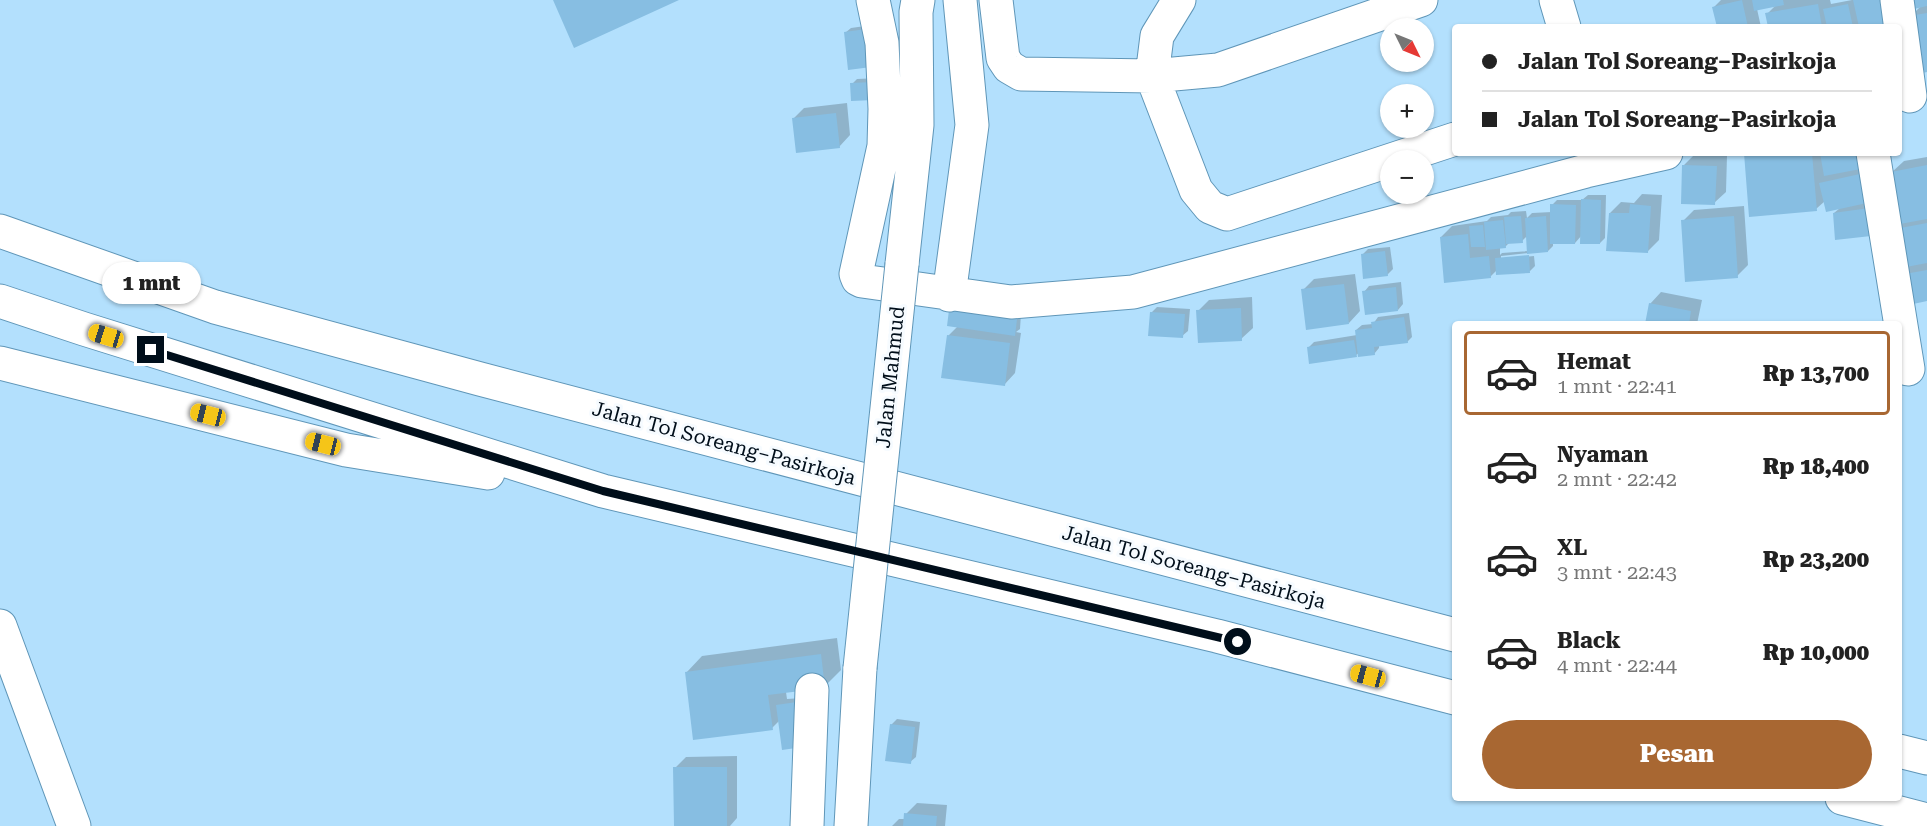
<!DOCTYPE html>
<html lang="id">
<meta charset="utf-8">
<style>
:root{--surface:#fff;--page:#f2f2f2;--text:#222;--muted:#767676;--line:#e0e0e0;--accent:#a86732}
body{margin:0;font-family:"Roboto Serif",serif;background:var(--page);color:var(--text);height:100vh;display:flex;flex-direction:column;font-size:22px;white-space:nowrap}
*{box-sizing:border-box;margin:0}
p{font-size:20px;color:var(--muted)}
.icon{flex:none;width:33px;height:33px;fill:none;stroke:currentColor;stroke-width:2;stroke-linecap:round;stroke-linejoin:round}
.map{position:relative;flex:1;overflow:hidden}
.side{position:absolute;left:1452px;top:321px;width:450px;height:480px;display:flex;flex-direction:column;background:var(--surface);border-radius:6px;box-shadow:0 2px 4px #0004}
.side>*{flex:none}
.banner{position:absolute;left:1452px;top:24px;width:450px;height:132px;border-radius:6px;box-shadow:0 2px 4px #0004;display:grid;align-content:center;height:132px;padding:0 30px;background:var(--surface)}
.needle{width:39px;rotate:133deg}
.tools{position:absolute;left:1380px;top:18px;display:grid;gap:12px}
.tools a{display:grid;place-items:center;width:54px;height:54px;border-radius:50%;background:var(--surface);box-shadow:0 2px 4px #0004;font-size:30px}
.end{position:absolute;width:27px;height:27px;margin:-14px;border:8px solid #000e1a;background:#fff;box-shadow:0 0 0 3px #fff}
.from{border-radius:50%}
.bubble{position:absolute;height:42px;border-radius:21px;background:var(--surface);box-shadow:0 2px 4px #0004;font-size:20px;font-weight:800;line-height:42px;text-align:center}
.car{position:absolute;width:18px;height:36px;margin:-18px -9px;border-radius:8px;box-shadow:0 0 4px 2px #0007;background:linear-gradient(#f5c518 24%,#345 0 40%,#f5c518 0 76%,#345 0 86%,#f5c518 0)}
.banner b{display:flex;align-items:center;gap:21px;height:57px;font-size:22px}
.banner b+b{border-top:2px solid var(--line)}
.banner i{width:15px;height:15px;background:var(--text)}
ul{padding:10px 0 0;list-style:none}
li{display:flex;align-items:center;gap:18px;height:84px;margin:0 12px 9px;padding:0 18px;border:3px solid transparent;border-radius:6px}
li div{flex:1}
li b{display:block;font-size:22px}
li em{font-style:normal;font-weight:800}
li.current{border-color:var(--accent)}
li>.icon{width:54px;height:54px;stroke-width:1.5}
.cta{display:flex;gap:12px;margin-top:auto;padding:12px 30px}
.cta a{flex:1;height:69px;border-radius:36px;background:var(--accent);color:#fff;font-size:24px;font-weight:800;line-height:69px;text-align:center}
.map>svg:first-child{display:block}
.shadow{fill:#0003;fill-rule:evenodd}
.building{fill:#87bee2}
.lines{fill:none;stroke-linecap:round;stroke-linejoin:round}
.minor-casing{stroke:#5f96b8;stroke-width:35}
.highway-casing{stroke:#5f96b8;stroke-width:35}
.minor{stroke:#fff;stroke-width:33}
.highway{stroke:#fff;stroke-width:33}
.minor-bridge-casing{stroke:#5f96b8;stroke-width:35;stroke-linecap:butt}
.minor-bridge{stroke:#fff;stroke-width:33}
.route{stroke:#000e1a;stroke-width:8}
.labels{text-anchor:middle;dominant-baseline:central;stroke-width:6;stroke-linejoin:round;paint-order:stroke}
.street-label{font-size:20px;fill:#000e1a;stroke:#f6fbff}
</style>
<div class="map">
<svg width="1927" height="826" viewBox="0 0 1927 826">
<rect width="100%" height="100%" fill="#b3e0fd"/>
<!-- shadow -->
<path class="shadow" d="M1721,0H1830L1831,4L1852,0H1898L1879,27H1770L1767,14L1776,5L1757,9L1761,27H1718L1714,7Z
M1927,0V71L1910,17Z
M879,24L850,69L845,33L851,28Z
M879,78V93L852,84L857,79Z
M847,103L850,135L839,147L793,119L804,108Z
M1746,153H1881L1891,222L1834,213L1840,208L1825,201L1816,209Z
M1695,154L1727,156L1726,192L1714,203L1683,166Z
M1927,157V300L1901,275L1911,264L1897,229L1901,224L1892,172L1904,161Z
M1642,194L1662,195L1659,240L1648,251L1610,213L1621,202L1634,203Z
M1588,195H1606L1605,238L1600,243L1582,235L1575,243L1553,242V246L1548,251L1501,256V259L1534,256L1535,266L1530,271L1498,269L1490,277L1441,237L1452,226L1487,221L1491,217L1508,215L1511,212L1526,211L1527,218L1532,213L1552,212V205L1557,200H1582ZM1527,236L1528,251L1502,253L1500,255V247H1505L1509,243L1522,241Z
M1744,206L1748,265L1737,276L1683,221L1694,210Z
M1390,247L1393,269L1387,275L1362,255L1368,249Z
M1355,274L1360,311L1349,323L1303,290L1314,279Z
M1401,282L1403,304L1398,310L1364,292L1369,286Z
M1661,292L1702,300L1697,324H1646L1650,304Z
M1252,297L1253,328L1241,339L1198,311L1209,300Z
M1157,307L1190,309L1188,331L1182,336L1151,313Z
M950,310L1021,314L1020,329L1016,332L1021,333L1015,373L1004,385L948,336L958,326Z
M1409,313L1412,337L1407,342L1379,345V348L1374,354L1359,353L1356,355L1309,347L1314,342L1357,335L1356,330L1362,325L1373,324L1378,317Z
M837,638L841,670L824,687L786,692L787,699L802,698L772,728L686,673L702,656Z
M897,719L920,722L916,757L910,762L891,725Z
M737,756V818L730,826H675V768L686,757Z
M917,803L947,805L945,826H892L899,819H905L906,814Z"/>
<!-- building -->
<path class="building" d="M553,0H679L574,48Z
M1742,0L1748,27H1717L1712,7Z
M1752,0H1783L1784,5L1754,11Z
M1853,0H1885L1887,27H1859Z
M1912,0H1927V6L1914,9Z
M1818,4L1822,27H1768L1765,13Z
M1848,4L1853,27H1827L1823,9Z
M1927,13V72L1918,74L1909,16Z
M874,28L879,66L848,70L844,32Z
M874,82V100L851,101L850,83Z
M836,113L840,148L796,153L792,118Z
M1744,153H1812L1817,211L1749,217Z
M1820,153H1869L1871,167L1824,176Z
M1682,165L1717,166L1715,205L1681,204Z
M1927,165V219L1900,224L1891,172Z
M1869,172L1876,201L1826,212L1819,183Z
M1581,199L1601,200L1600,244H1580Z
M1550,204L1576,205L1575,244H1550Z
M1630,204L1651,206L1648,253L1606,251L1609,213H1629Z
M1877,207L1880,235L1835,240L1833,213Z
M1521,216L1523,243L1506,244L1504,217Z
M1546,216L1548,252L1527,254L1525,218Z
M1734,216L1738,278L1685,282L1681,220Z
M1503,220L1506,248L1486,250L1484,222Z
M1927,223V263L1901,268L1895,229Z
M1483,225L1485,247H1471L1469,226Z
M1468,234L1470,258L1489,256L1491,278L1444,283L1440,237Z
M1385,251L1388,276L1363,279L1361,254Z
M1529,255L1530,273L1496,275L1495,258Z
M1927,270V301L1904,306L1899,275Z
M1344,284L1349,324L1306,330L1301,289Z
M1396,287L1398,311L1365,315L1362,291Z
M1649,303L1691,311L1689,324H1645Z
M1241,308L1242,341L1198,343L1196,310Z
M949,310L1017,319L1015,336L947,326Z
M1150,312L1185,314L1183,338L1148,336Z
M1404,317L1408,343L1374,347L1375,355L1358,357L1355,330L1372,328L1371,322Z
M947,335L1010,343L1005,386L941,378Z
M1354,340L1357,357L1309,364L1307,347Z
M821,654L825,688L768,695L773,730L693,740L685,672Z
M797,702L803,747L782,750L776,705Z
M890,724L915,727L911,764L885,761Z
M673,767H727V826H674Z
M904,813L937,816L936,826H903Z"/>
<g class="lines">
<!-- minor casing -->
<g class="minor-casing">
<path id="minor" d="M873,0L882,43L885,109L884,146L856,274L858,279L862,281L1011,302L1133,292L1586,171L1666,153
M996,0L1003,58L1009,67L1021,74L1152,76L1218,70L1421,0
M1179,0L1157,36L1152,76L1196,190L1210,207L1227,214L1455,139
M1556,0L1564,27
M1897,0L1910,96
M1873,153L1908,369
M902,264L917,125L916,12L918,0
M949,295L972,125L960,0
M0,626L74,826
M807,826L812,690
M851,826L860,668"/>
</g>
<!-- highway casing -->
<g class="highway-casing">
<path id="highway" d="M0,231L215,307L480,379L1455,635
M0,301L84,329L603,491L1217,636L1455,698
M0,363L346,450L488,473
M1899,751L1927,758
M1842,798L1927,820"/>
</g>
<!-- minor -->
<use href="#minor" class="minor"/>
<!-- highway -->
<use href="#highway" class="highway"/>
<!-- minor-bridge casing -->
<g class="minor-bridge-casing">
<path id="minor-bridge" d="M860,668L902,264"/>
</g>
<!-- minor-bridge -->
<use href="#minor-bridge" class="minor-bridge"/>
</g>
<g class="lines">
<!-- route -->
<path class="route" d="M151,350L603,491L1238,642"/>
</g>
<g class="labels">
<!-- street labels -->
<g class="street-label">
<text transform="translate(890 377) rotate(-84)">Jalan Mahmud</text>
<text transform="translate(724 443) rotate(15)">Jalan Tol Soreang–Pasirkoja</text>
<text transform="translate(1194 567) rotate(15)">Jalan Tol Soreang–Pasirkoja</text>
</g>
</g>
</svg>
<div class="tools">
<a><svg class="needle" viewBox="-14 -14 28 28"><path d="M0-13l5 13h-10z" fill="#e53935"/><path d="M0 13l5-13h-10z" fill="#767676"/></svg></a>
<a>+</a>
<a>−</a>
</div>
<i class="end from" style="left:1238px;top:642px"></i>
<i class="end" style="left:151px;top:350px"></i>
<div class="bubble" style="left:102px;top:262px;width:99px">1 mnt</div>
<i class="car" style="left:106px;top:336px;rotate:287deg"></i>
<i class="car" style="left:208px;top:415px;rotate:284deg"></i>
<i class="car" style="left:323px;top:444px;rotate:284deg"></i>
<i class="car" style="left:1368px;top:676px;rotate:285deg"></i>
<div class="banner">
<b><i class="from"></i>Jalan Tol Soreang–Pasirkoja</b>
<b><i></i>Jalan Tol Soreang–Pasirkoja</b>
</div>
<section class="side">
<ul>
<li class="current"><svg class="icon" aria-label="car" viewBox="0 0 24 24"><path d="M5 17H2v-5l4-1 3-4h7l3 4 3 1v5h-3M9 17h6M6 11h13"/><circle cx="7" cy="17" r="2"/><circle cx="17" cy="17" r="2"/></svg><div><b>Hemat</b><p>1 mnt · 22:41</p></div><em>Rp 13,700</em></li>
<li><svg class="icon" aria-label="car" viewBox="0 0 24 24"><path d="M5 17H2v-5l4-1 3-4h7l3 4 3 1v5h-3M9 17h6M6 11h13"/><circle cx="7" cy="17" r="2"/><circle cx="17" cy="17" r="2"/></svg><div><b>Nyaman</b><p>2 mnt · 22:42</p></div><em>Rp 18,400</em></li>
<li><svg class="icon" aria-label="car" viewBox="0 0 24 24"><path d="M5 17H2v-5l4-1 3-4h7l3 4 3 1v5h-3M9 17h6M6 11h13"/><circle cx="7" cy="17" r="2"/><circle cx="17" cy="17" r="2"/></svg><div><b>XL</b><p>3 mnt · 22:43</p></div><em>Rp 23,200</em></li>
<li><svg class="icon" aria-label="car" viewBox="0 0 24 24"><path d="M5 17H2v-5l4-1 3-4h7l3 4 3 1v5h-3M9 17h6M6 11h13"/><circle cx="7" cy="17" r="2"/><circle cx="17" cy="17" r="2"/></svg><div><b>Black</b><p>4 mnt · 22:44</p></div><em>Rp 10,000</em></li>
</ul>
<div class="cta"><a>Pesan</a></div>
</section>
</div>
